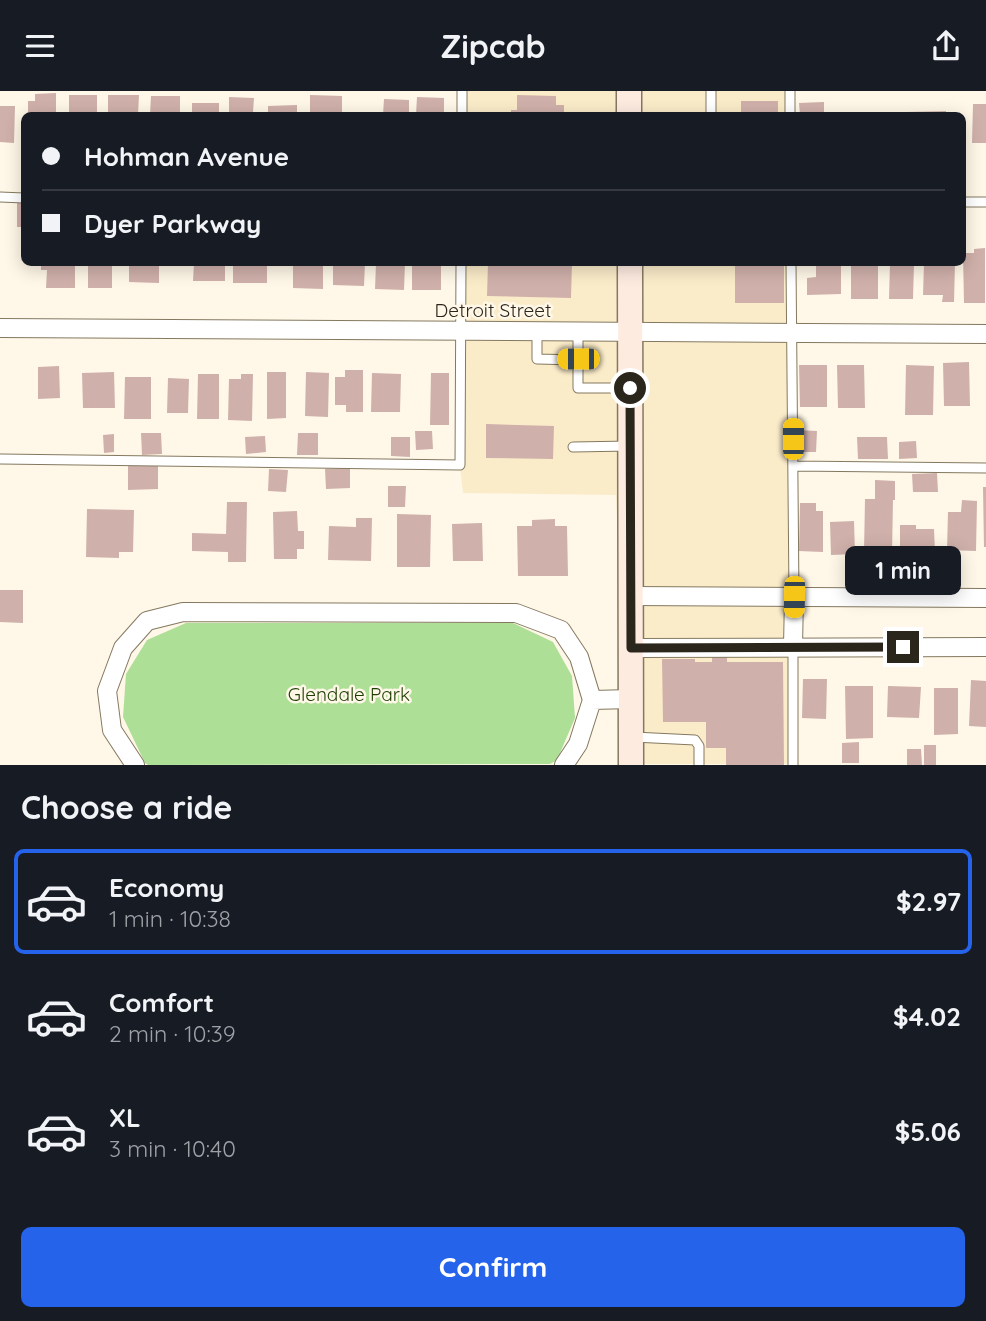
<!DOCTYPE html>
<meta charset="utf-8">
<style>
:root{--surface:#171b24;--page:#20242c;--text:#f1f3f6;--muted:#9ea1a6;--line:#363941;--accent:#2563eb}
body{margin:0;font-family:Quicksand,sans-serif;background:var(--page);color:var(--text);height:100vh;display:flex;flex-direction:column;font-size:26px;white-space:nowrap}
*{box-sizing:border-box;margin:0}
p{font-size:23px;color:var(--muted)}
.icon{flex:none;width:38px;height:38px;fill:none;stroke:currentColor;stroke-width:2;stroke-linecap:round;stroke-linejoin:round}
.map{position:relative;height:674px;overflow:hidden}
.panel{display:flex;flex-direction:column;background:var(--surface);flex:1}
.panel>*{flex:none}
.hud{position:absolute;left:21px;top:21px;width:945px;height:154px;border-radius:10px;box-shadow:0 4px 18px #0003;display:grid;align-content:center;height:154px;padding:0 21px;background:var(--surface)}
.end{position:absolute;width:32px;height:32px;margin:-16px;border:9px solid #2b261c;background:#fff;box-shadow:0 0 0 4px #fff}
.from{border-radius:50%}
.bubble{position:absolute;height:49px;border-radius:10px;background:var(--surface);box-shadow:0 4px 18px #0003;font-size:23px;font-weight:800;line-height:49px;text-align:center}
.car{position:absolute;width:21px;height:42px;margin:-21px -10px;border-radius:9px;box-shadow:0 0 5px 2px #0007;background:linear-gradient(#f5c518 24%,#345 0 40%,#f5c518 0 76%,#345 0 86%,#f5c518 0)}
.hud b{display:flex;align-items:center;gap:24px;height:66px;font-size:26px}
.hud b+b{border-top:2px solid var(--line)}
.hud i{width:18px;height:18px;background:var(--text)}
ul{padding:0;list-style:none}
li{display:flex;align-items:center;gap:21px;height:105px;margin:0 14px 10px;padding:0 7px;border:4px solid transparent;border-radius:10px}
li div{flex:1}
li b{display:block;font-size:26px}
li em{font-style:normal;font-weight:800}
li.on{border-color:var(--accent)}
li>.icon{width:63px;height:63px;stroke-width:1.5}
h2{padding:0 21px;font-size:32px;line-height:84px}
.action{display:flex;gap:14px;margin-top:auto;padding:14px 21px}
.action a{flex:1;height:80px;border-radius:10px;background:var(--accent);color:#fff;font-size:28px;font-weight:800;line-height:80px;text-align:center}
header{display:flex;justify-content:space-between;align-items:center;height:91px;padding:0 21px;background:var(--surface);font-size:32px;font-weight:800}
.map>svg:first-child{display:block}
.built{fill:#fbecc9}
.green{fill:#aedf97}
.building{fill:#d0b0ab}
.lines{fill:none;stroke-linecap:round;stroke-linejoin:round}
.service-casing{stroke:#847960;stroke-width:11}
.minor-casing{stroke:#847960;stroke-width:20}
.secondary-casing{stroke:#847960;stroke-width:27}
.service{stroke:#fff;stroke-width:9}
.minor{stroke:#fff;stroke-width:18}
.secondary{stroke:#feebe0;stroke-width:24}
.route{stroke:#2b261c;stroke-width:9}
.labels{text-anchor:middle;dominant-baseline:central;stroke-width:5;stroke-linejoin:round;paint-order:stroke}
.street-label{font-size:19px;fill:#2b261c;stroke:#fff7e7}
.park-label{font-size:19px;fill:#1c3e03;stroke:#fff7e7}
</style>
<header><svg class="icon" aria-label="menu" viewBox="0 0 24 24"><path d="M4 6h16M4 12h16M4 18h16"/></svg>Zipcab<svg class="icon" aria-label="share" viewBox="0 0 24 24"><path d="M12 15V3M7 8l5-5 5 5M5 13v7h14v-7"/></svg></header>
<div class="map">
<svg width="986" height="674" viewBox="0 0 986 674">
<rect width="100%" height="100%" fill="#fff7e7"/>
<!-- built -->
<path class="built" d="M462,0H790V24H462Z
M461,172H790L788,673H626L616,404L463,402L460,374Z"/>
<!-- green -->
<path class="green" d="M186,532H513L553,551L572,585L575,627L557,669L550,673L148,674L145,672L123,626L126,583L147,549Z"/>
<!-- building -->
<path class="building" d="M56,2V24H28V10H35V3Z
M69,4H97V24H69Z
M108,4H139L138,24H108Z
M310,4L342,5V24H310Z
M517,4L556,5V14H564V24H511V19H517Z
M151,5H180V24H150Z
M229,6L254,7L253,21H259V24H229Z
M417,6L444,7V24H416Z
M384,8L409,9V24H383Z
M741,10H778V24H741Z
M824,11V24H800L799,12Z
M192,12H219V24H192Z
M973,13H986V52H972Z
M297,14V24H268V15Z
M0,15H15L14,52L0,51Z
M946,20V24H906V21Z
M17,112H24V136H17Z
M985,157V212H964L963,162H974V158Z
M41,172H75V197H46L47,179H41Z
M88,172H112V197H88Z
M129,172H159V192L129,191Z
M194,172H225V190H193Z
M233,172H267V192H233Z
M293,172H323V198L293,197Z
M333,172H365L364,195L333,194Z
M376,172H405L404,199L375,198Z
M412,172H441V199H412Z
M488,172H572L571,207L487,205Z
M735,172H784V212H735Z
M851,172H878V208H851Z
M890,172H914L913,208H889Z
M924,172H955L954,211H942L943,204H923Z
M816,175H841V203L807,204V187L816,186Z
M969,271L970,315H944L943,272Z
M799,274H827V316H800Z
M837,274H864L865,317H838Z
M906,274L934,275L933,324H905Z
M59,275L60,307L38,308V276Z
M345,279H363V321H346V314H335V286H345Z
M114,281L115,317H83L82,282Z
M267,281H286V327L267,328Z
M306,281L329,282L328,326L305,325Z
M372,282L401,283L400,321H371Z
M431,282H449V334H430Z
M198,283H219V328H197Z
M241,283H253L252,330L228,329L229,288H241Z
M125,286H151V328H124Z
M168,287L189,288L188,322H167Z
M486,333L554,335L553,368L486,367Z
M797,339L817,340L816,361H797Z
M415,340H432L433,358L416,359Z
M141,342H161L162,363L142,364Z
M298,342H318V364H297Z
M114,343V361L104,362L103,344Z
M265,345L266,361L246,363L245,346Z
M391,346H410V366L391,365Z
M857,346H887L888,368H858Z
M916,350L917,367L899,368V351Z
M128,375H158V398L128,399Z
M350,377V397L326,398L325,378Z
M269,378L288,379L286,401L268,400Z
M937,382L938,401H913L912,383Z
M875,389L895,390V409H893L892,463L864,462L865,408H875Z
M388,395H406L405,416H388Z
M983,396H986V456H984Z
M962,409L977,410L976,460L947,459L948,421H961Z
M227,411H247L246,471H228V461L192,460V442L226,443Z
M800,412H816V420H823V461L799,460Z
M87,418L134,419L133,461H119V467L86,466Z
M297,420L298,440H304V458H297V468H274L273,421Z
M397,423L431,424L430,476H397Z
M356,427H372L371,470L328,469L329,435L356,436Z
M555,428V435H567L568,485H518L517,435H532V429Z
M854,430L855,463L831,464L830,431Z
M482,432L483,470H453L452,433Z
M900,434H916V438H934L935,462H900Z
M0,499H23V532L0,531Z
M712,565H727V571H783L784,674H726V657H706V631H663L662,568H695V571H712Z
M803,588H827L826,628L802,627Z
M971,589L986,590V636L969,635Z
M845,595H873V647L846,648Z
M888,595L921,596L919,627L887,626Z
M934,597H958V643L934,644Z
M859,651V672H842V652Z
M924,654H936V674H924Z
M907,658H921L922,674H907Z"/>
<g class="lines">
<!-- service casing -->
<g class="service-casing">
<path id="service" d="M711,0V24
M790,0V24
M462,24V0
M0,106L24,107
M962,111H986
M791,172L794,506
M537,240V268L578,269
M578,240V297H628
M573,356L630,355
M0,368L460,374L461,172
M793,375L986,377
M793,556V674
M633,646L695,649L699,655V674"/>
</g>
<!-- minor casing -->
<g class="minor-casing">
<path id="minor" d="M0,237L986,243
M631,505L986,507
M793,556L794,506
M631,557L986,556
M592,609L631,608
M135,674L112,639L107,600L123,557L147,530L183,521L516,522L561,539L579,566L592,609L578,653L564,674"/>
</g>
<!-- secondary casing -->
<g class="secondary-casing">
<path id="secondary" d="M629,0V24
M630,172L631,674"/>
</g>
<!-- service -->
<use href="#service" class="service"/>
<!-- minor -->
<use href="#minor" class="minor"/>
<!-- secondary -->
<use href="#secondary" class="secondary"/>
</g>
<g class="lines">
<!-- route -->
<path class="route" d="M630,297L631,557L903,556"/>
</g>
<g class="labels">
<!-- street labels -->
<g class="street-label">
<text x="493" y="219">Detroit Street</text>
</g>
<!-- park labels -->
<g class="park-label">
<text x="349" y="603">Glendale Park</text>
</g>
</g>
</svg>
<i class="end from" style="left:630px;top:297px"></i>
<i class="end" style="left:903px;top:556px"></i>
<div class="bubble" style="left:845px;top:455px;width:116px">1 min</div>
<i class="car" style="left:578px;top:268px;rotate:270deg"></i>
<i class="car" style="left:793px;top:348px;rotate:0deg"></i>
<i class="car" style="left:794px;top:506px;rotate:181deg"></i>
<div class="hud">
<b><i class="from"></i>Hohman Avenue</b>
<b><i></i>Dyer Parkway</b>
</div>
</div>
<section class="panel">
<h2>Choose a ride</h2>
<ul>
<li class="on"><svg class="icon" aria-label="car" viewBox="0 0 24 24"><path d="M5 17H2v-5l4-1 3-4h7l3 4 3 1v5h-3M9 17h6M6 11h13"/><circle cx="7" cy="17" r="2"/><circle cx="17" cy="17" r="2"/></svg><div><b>Economy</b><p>1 min · 10:38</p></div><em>$2.97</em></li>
<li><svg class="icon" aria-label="car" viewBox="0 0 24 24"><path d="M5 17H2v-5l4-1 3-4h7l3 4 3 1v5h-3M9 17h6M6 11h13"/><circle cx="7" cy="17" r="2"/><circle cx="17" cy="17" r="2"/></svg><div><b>Comfort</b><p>2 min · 10:39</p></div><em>$4.02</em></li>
<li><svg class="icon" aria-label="car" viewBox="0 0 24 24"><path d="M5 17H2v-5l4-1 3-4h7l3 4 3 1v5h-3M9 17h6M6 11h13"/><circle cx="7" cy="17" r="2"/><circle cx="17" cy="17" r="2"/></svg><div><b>XL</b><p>3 min · 10:40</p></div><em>$5.06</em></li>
</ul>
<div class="action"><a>Confirm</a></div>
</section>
